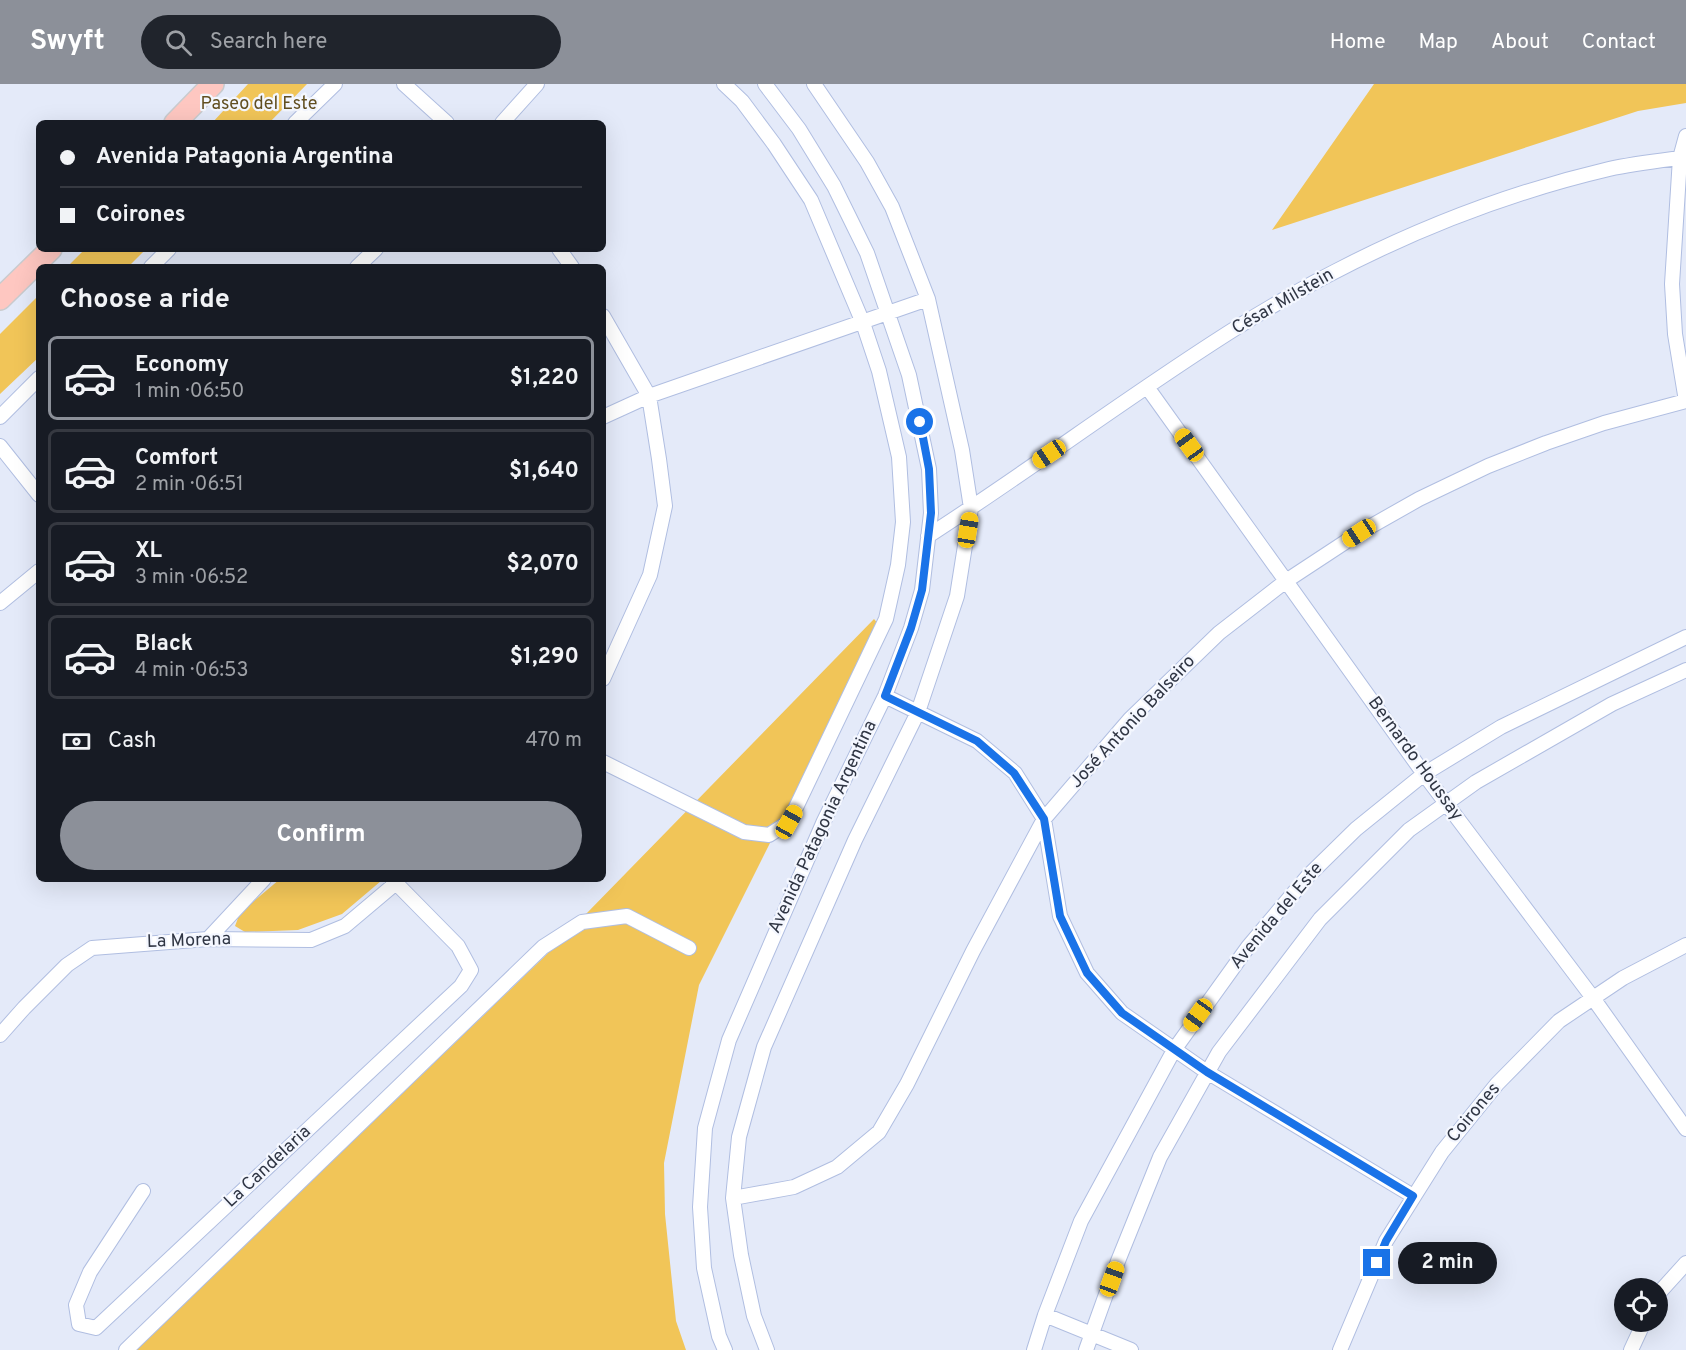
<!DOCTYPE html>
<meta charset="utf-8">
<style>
:root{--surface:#171b24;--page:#20242c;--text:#f1f3f6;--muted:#9ea1a6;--line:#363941;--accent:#8c9099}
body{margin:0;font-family:Overpass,sans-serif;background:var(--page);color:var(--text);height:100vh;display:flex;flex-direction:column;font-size:22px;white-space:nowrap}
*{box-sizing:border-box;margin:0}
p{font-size:20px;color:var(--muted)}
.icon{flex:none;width:33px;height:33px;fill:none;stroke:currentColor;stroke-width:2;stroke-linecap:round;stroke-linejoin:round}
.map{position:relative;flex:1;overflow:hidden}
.panel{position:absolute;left:36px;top:180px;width:570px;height:618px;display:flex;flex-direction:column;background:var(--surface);border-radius:9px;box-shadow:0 6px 24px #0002}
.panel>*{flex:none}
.guide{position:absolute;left:36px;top:36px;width:570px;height:132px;border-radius:9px;box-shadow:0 6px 24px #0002;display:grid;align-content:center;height:132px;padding:0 24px;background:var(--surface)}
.buttons{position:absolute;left:1614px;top:1194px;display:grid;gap:12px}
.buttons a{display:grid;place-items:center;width:54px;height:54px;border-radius:50%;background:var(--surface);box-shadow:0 6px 24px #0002;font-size:30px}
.end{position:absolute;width:27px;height:27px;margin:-14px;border:8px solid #1a73e8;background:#fff;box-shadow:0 0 0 3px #fff}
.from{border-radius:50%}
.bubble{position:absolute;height:42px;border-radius:21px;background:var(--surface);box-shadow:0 6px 24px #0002;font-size:20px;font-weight:700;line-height:42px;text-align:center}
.car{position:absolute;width:18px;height:36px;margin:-18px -9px;border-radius:8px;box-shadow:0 0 4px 2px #0007;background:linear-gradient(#f5c518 24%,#345 0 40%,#f5c518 0 76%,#345 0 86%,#f5c518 0)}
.guide b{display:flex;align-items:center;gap:21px;height:57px;font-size:22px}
.guide b+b{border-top:2px solid var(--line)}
.guide i{width:15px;height:15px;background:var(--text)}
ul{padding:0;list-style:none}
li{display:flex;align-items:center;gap:18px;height:84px;margin:0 12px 9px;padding:0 12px;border:3px solid var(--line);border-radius:9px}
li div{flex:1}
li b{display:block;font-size:22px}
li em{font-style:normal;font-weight:700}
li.active{border-color:var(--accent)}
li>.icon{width:54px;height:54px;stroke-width:1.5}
h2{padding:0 24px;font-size:27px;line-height:72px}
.pay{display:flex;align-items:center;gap:15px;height:66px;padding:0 24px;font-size:22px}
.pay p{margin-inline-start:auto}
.cta{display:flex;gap:12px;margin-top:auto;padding:12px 24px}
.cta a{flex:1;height:69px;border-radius:36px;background:var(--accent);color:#fff;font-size:24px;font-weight:700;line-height:69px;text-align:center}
header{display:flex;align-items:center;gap:36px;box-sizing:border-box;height:84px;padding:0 30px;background:var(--accent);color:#fff}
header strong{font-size:28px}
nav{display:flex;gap:33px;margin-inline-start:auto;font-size:21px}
.search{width:420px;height:54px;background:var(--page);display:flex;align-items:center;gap:15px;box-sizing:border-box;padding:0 21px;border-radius:33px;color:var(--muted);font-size:22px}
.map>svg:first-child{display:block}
.green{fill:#f1c558}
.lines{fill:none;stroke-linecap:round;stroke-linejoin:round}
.minor-casing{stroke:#b0bee1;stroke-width:16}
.primary-casing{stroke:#c9cbce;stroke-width:24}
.minor{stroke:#fff;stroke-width:14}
.primary{stroke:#fec7c1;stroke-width:21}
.route{stroke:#1a73e8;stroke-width:8}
.labels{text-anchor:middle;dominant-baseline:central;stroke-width:4.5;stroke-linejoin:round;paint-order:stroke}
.park-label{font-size:18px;fill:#624f21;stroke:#f4f7ff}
.street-label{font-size:18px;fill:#303644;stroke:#f4f7ff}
</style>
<header>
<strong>Swyft</strong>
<div class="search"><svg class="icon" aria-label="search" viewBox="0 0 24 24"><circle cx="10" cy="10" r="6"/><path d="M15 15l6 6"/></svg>Search here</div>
<nav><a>Home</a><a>Map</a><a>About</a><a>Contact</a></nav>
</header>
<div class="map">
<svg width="1686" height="1266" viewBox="0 0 1686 1266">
<rect width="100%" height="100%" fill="#e4eaf9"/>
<!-- green -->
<path class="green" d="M248,0H307L269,39H212Z
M1374,0H1686V19L1638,27L1272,146Z
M85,165H146L128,183H67Z
M39,211V273L0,310V250Z
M874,535L879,541L699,901L664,1079L665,1130L676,1237L686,1266H136L545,872Z
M280,795H380L381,797L342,830L298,846L245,848L235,842L240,829Z"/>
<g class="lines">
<!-- minor casing -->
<g class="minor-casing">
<path id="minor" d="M404,0L447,39
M295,39L335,0
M502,39L537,0
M1686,52L1680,74L1672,200L1675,250L1686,317
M559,165L572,183
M151,183L169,165
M357,183L376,165
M603,232L649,312L659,375L665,422L650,491L603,595
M1147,303L1424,690L1593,914L1686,1045
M0,333L39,294
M603,333L649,312L928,215
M0,362L39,411
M928,452C1032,385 1131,310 1236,244C1351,172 1477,116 1609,85C1632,80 1657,77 1680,74
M0,519L39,487
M885,612L977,657L1015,689L1044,735L1060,832L1087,889L1122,929L1207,988L1413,1112
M603,678L744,748L769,751L789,738L886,535L898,481L903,438L899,373L879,287L863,239L811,116L774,60L742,17L724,0
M208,855L264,795
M0,951L24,924L67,881L92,864L208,855L311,856L345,842L396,799
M143,1107L90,1188L76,1221L79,1240L96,1244L461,902L471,886L458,862L392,795
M733,1114L794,1103L837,1083L879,1048L907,1000L973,867L1044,735L1130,635L1219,549L1286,497L1359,449L1419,415L1488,382L1546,359L1604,339L1686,317
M1658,1210L1686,1179
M1045,1231L1131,1266
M126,1266L543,863L582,838L627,832L689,864
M725,1266L719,1252L704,1184L700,1123L705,1044L729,956L824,737L885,612L911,544L922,506L931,429L929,385L909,291L867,169L834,102L799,45L765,0
M767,1266L754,1232L741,1171L733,1114L739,1053L764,963L855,756L918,628L957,512L971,424L962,366L928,215L892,123L867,78L814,0
M1034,1266L1045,1231L1081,1137L1174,966L1248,863L1308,792L1356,745L1424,690L1501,643L1686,553
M1086,1266L1118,1177L1160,1073L1219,968L1320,835L1409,746L1476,698L1612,620L1686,586
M1340,1266L1386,1157L1442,1068L1497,1000L1559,937L1623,894L1686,861
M1631,1266L1644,1238"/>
</g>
<!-- primary casing -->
<g class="primary-casing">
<path id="primary" d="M175,39L213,0
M0,215L51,165"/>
</g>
<!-- minor -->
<use href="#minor" class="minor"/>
<!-- primary -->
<use href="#primary" class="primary"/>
</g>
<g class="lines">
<!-- route -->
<path class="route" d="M920,338L929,385L931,429L922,506L911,544L885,612L977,657L1014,689L1044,735L1060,832L1087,889L1122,929L1207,988L1413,1112L1386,1157L1377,1179"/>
</g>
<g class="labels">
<!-- park labels -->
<g class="park-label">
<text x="259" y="20">Paseo del Este</text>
</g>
<!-- street labels -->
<g class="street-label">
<text transform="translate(1283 218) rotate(-30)">César Milstein</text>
<text transform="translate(1133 638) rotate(-47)">José Antonio Balseiro</text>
<text transform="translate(1415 675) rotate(54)">Bernardo Houssay</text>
<text transform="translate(823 743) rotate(-65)">Avenida Patagonia Argentina</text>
<text transform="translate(1277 832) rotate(-50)">Avenida del Este</text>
<text transform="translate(189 857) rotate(-2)">La Morena</text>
<text transform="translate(1474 1029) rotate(-50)">Coirones</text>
<text transform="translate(268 1083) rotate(-43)">La Candelaria</text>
</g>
</g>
</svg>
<div class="buttons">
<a><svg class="icon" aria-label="locate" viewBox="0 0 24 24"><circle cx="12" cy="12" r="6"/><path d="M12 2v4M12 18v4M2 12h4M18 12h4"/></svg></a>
</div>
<i class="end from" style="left:920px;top:338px"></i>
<i class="end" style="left:1377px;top:1179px"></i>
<div class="bubble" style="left:1398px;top:1158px;width:99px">2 min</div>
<i class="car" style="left:1189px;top:361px;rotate:324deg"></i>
<i class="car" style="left:1049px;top:370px;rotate:236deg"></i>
<i class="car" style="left:968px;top:446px;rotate:9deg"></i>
<i class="car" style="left:1359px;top:449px;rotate:237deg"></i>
<i class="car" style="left:789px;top:738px;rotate:29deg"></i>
<i class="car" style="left:1198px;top:931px;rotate:216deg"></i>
<i class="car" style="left:1112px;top:1195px;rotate:20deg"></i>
<div class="guide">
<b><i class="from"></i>Avenida Patagonia Argentina</b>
<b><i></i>Coirones</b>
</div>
<section class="panel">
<h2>Choose a ride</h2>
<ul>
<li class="active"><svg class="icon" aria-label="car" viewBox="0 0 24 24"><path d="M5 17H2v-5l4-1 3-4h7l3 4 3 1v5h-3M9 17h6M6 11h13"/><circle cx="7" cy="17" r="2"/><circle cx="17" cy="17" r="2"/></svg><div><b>Economy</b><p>1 min · 06:50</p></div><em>$1,220</em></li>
<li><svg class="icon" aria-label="car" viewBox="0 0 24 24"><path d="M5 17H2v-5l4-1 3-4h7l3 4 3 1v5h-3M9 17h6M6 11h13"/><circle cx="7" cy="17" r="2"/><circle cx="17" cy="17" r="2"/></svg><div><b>Comfort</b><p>2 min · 06:51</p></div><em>$1,640</em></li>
<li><svg class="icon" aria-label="car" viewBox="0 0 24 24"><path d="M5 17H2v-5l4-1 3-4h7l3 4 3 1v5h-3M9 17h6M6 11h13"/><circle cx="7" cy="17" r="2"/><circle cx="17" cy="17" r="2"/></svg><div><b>XL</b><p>3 min · 06:52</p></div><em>$2,070</em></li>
<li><svg class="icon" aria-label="car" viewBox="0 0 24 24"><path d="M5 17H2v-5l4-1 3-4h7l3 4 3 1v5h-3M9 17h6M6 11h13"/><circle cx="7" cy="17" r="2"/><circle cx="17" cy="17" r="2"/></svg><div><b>Black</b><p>4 min · 06:53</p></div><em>$1,290</em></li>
</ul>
<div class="pay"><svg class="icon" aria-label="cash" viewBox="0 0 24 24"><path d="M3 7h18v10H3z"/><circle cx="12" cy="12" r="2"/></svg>Cash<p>470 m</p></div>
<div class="cta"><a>Confirm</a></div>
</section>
</div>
